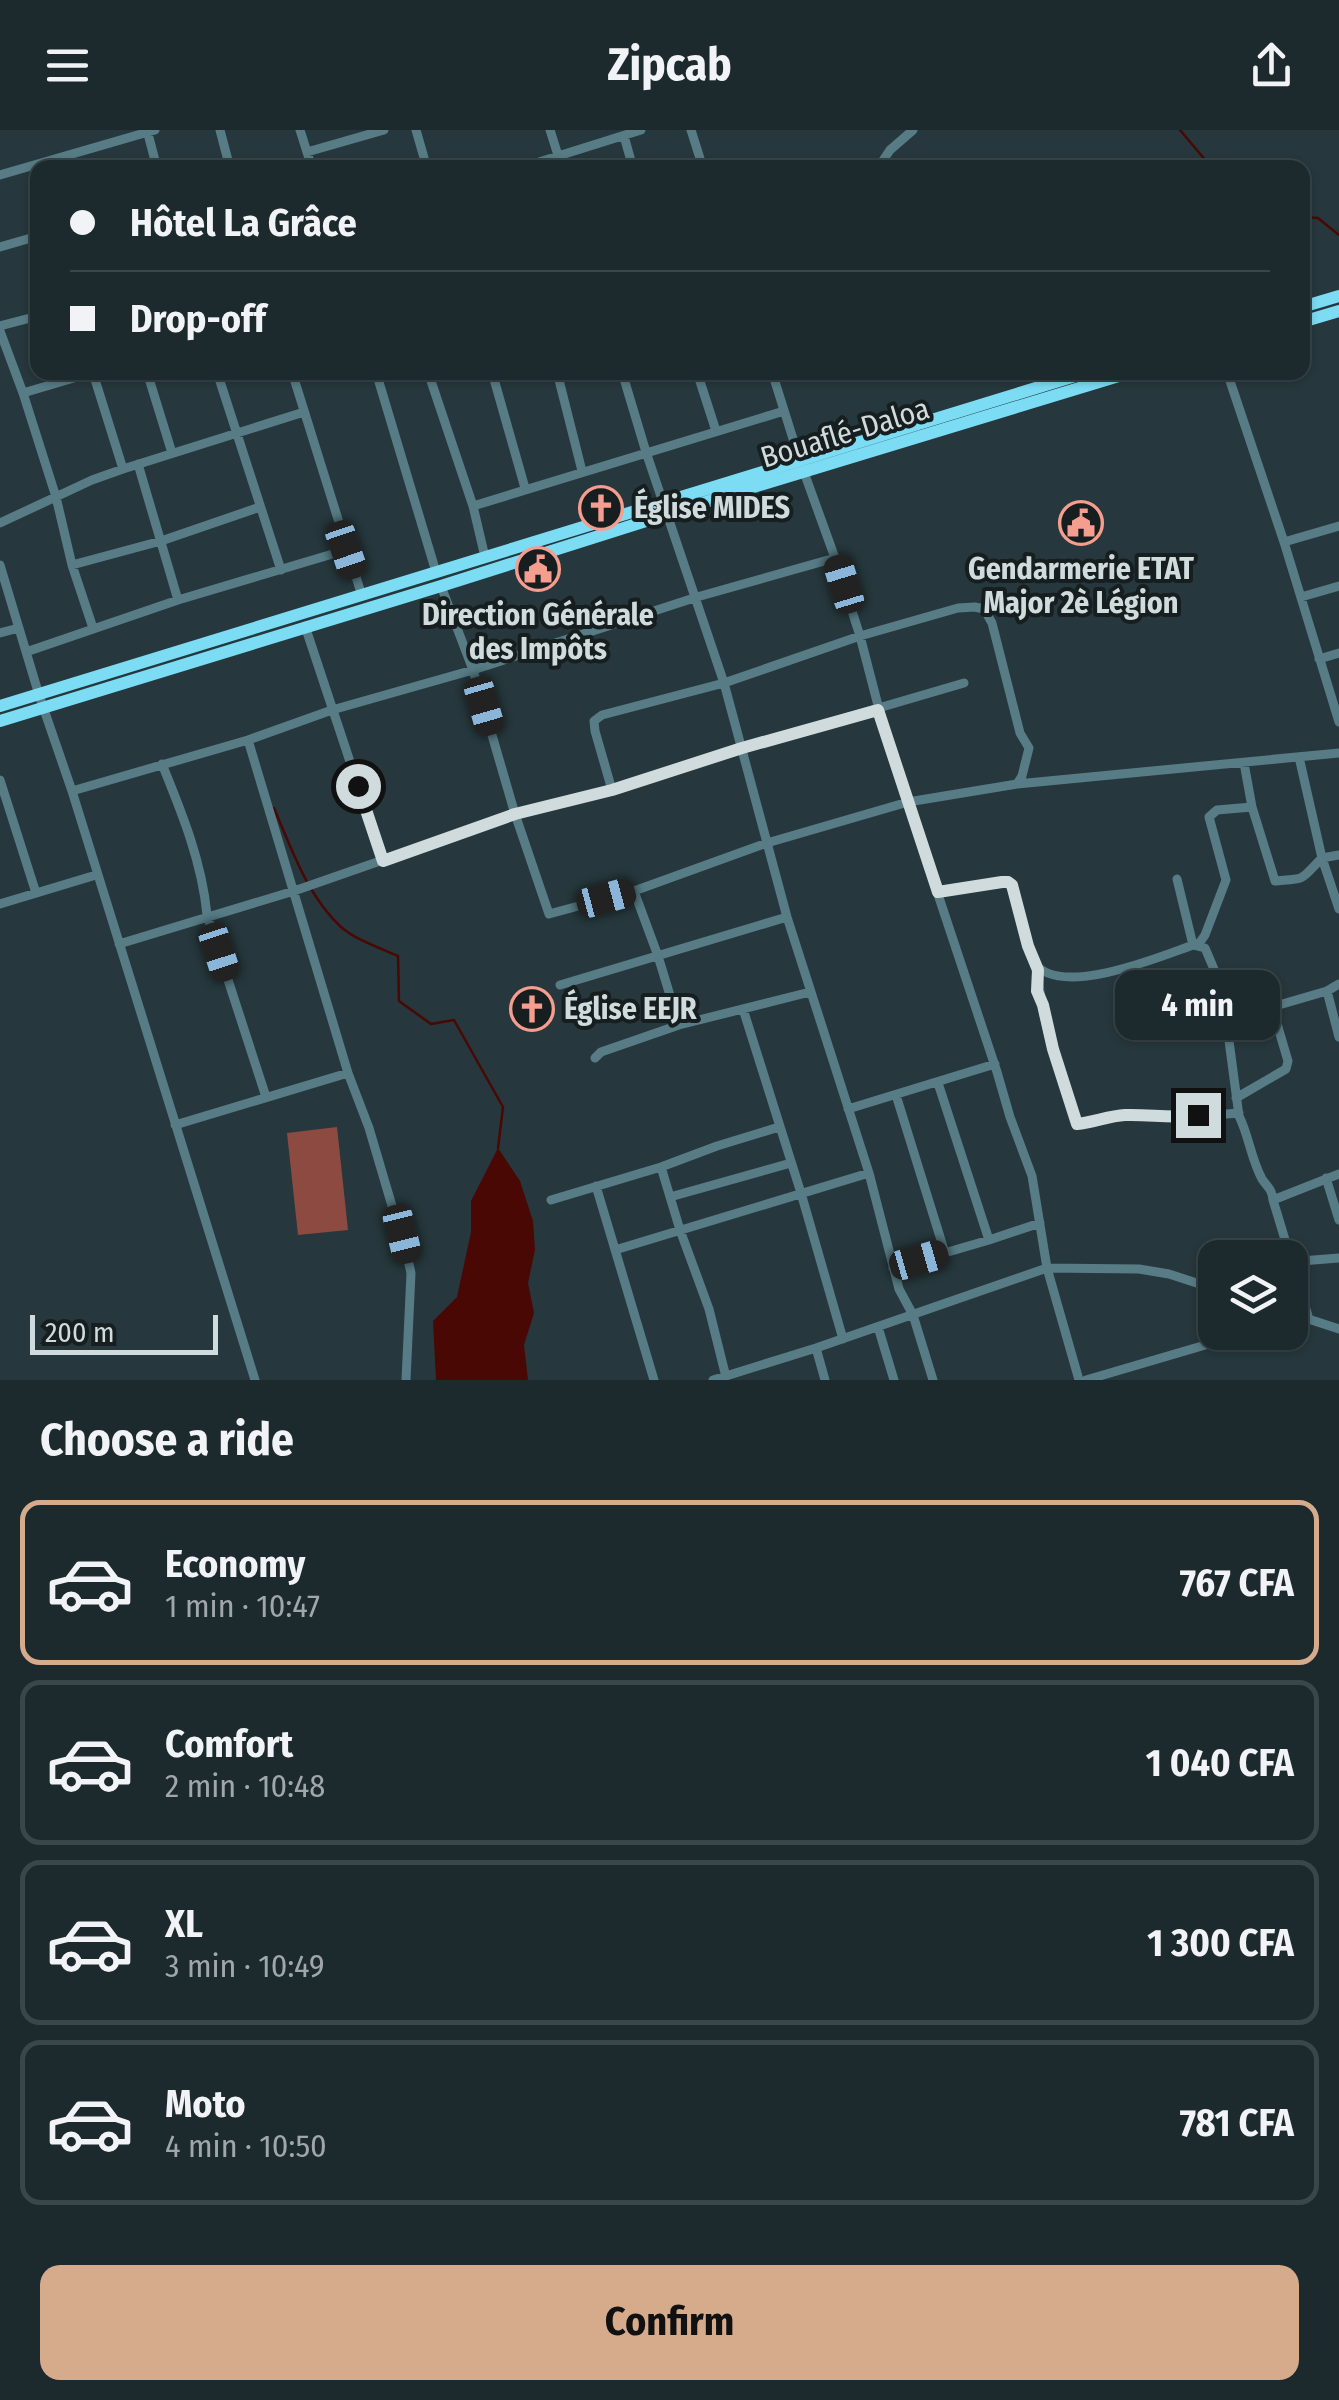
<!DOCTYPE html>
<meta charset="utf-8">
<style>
:root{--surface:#1c2a2e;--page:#253236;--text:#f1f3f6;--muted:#a0a7aa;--line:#3a464a;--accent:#d6ab8b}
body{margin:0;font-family:"Fira Sans Condensed",sans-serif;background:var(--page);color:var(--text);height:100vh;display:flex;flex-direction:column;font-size:38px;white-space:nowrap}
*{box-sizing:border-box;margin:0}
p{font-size:32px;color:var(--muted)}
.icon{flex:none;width:55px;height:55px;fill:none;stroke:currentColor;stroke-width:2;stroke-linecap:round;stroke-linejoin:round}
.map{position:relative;height:1250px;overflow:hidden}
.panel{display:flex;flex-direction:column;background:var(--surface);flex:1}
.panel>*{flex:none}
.banner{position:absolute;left:30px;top:30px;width:1280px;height:220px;border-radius:20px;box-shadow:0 2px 8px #0004,0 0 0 2px var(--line);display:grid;align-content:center;height:220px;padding:0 40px;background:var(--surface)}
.fabs{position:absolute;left:1198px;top:1110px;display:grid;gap:20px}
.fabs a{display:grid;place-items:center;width:110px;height:110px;border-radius:20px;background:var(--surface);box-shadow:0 2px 8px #0004,0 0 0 2px var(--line);font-size:50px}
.scale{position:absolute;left:30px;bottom:25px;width:188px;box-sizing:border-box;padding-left:10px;border:5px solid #d0dbde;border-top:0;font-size:28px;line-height:35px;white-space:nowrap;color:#d0dbde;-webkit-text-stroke:8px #161e20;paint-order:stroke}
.end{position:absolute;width:45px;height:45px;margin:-22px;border:12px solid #d0dbde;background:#111;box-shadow:0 0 0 5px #111}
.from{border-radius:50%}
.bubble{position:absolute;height:70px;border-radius:20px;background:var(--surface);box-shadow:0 2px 8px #0004,0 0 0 2px var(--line);font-size:32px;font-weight:700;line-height:70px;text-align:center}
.car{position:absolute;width:30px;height:60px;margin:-30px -15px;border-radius:12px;box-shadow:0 0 8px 2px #0007;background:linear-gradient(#222 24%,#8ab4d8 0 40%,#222 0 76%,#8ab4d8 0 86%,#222 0)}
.banner b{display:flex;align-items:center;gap:35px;height:95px;font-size:38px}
.banner b+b{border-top:2px solid var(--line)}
.banner i{width:25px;height:25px;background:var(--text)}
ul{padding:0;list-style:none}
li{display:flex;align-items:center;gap:30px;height:165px;margin:0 20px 15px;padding:0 20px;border:5px solid var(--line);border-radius:20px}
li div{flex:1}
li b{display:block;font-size:38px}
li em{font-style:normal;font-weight:700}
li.current{border-color:var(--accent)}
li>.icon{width:90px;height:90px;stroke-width:1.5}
h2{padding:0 40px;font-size:45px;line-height:120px}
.primary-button{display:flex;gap:20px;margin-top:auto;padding:20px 40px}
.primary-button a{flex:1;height:115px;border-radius:20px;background:var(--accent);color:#111;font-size:40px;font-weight:700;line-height:115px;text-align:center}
header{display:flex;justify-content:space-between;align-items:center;height:130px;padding:0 40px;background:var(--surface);font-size:45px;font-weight:700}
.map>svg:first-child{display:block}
.green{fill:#8c4a40}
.water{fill:#4a0804}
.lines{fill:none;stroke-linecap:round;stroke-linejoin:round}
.stream{stroke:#4a0804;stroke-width:2.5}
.minor{stroke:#577c85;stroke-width:9}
.highway{stroke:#7bdcf4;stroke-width:12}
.route{stroke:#d0dbde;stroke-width:12}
.labels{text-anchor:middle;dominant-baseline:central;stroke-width:8;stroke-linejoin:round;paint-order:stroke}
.street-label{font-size:30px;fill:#d0dbde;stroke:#161e20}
.poi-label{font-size:30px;font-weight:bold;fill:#d0dbde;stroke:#161e20;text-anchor:start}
</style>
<header><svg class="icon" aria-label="menu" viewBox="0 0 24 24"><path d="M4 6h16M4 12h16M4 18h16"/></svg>Zipcab<svg class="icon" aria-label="share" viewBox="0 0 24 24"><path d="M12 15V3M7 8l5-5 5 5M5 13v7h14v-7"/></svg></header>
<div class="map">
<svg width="1339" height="1250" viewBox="0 0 1339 1250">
<rect width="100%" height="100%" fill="#26383d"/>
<!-- green -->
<path class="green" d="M337,997L348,1100L298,1105L287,1003Z"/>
<!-- water -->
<path class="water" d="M498,1018L520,1051L533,1091L535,1120L528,1153L534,1183L524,1215L528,1250H436L433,1191L457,1167L471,1102V1071Z"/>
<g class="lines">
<!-- stream -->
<path class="stream" d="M1180,0L1212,38
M1302,87L1318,88L1339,105
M274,678C291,718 308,767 341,797C356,810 380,818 398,826L399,871L431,894L454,890L503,977L498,1018"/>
<!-- minor -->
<path class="minor" d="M147,0L157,38
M220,0L230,38
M300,0L312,38
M416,0L427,38
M550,0L562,38
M691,0L703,38
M624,6L633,38
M307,22L384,0
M520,38L641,0
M878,38L890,20L913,0
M0,45L155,0
M0,117L38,106
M0,196L38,186
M0,201L23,263L56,367L72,435L93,498
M147,242L172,323
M217,242L281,440
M292,242L362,466
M376,242L436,442
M428,242L473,376L485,427
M492,242L525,358
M557,242L582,341
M622,242L646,322L724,553L787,787L869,1043L899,1159L913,1185L933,1250
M697,242L716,301
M772,242L800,331L835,428L860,506L888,614L997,942L1010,987L1032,1046L1047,1138L1079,1250
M1227,242L1284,412L1339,592
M93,243L123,339
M23,263L94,242
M138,334L178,470
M473,376L784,281
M0,393L92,350L123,339L304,282
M1284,412L1339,396
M0,435L39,565L72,661L255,1250
M72,435L161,411L260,377
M441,456L473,540L515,684L549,784L634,761L767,713L908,672L1017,654L1339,623
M1301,467L1339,456
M305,496L383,731
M0,503L19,498
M26,522L178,470L346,420
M1319,529L1339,523
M248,610L348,943L369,998L408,1130L411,1143L406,1250
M1299,627L1322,728L1339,779
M1244,633L1252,677
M162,634C182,683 202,732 207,785L266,967
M0,650L36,763
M612,660L595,601L594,591L602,585L724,553L860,506L958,478L975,477L984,479L992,493L1020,603L1029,618L1022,646L1017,654
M72,661L248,610L332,580L473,540L697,467L835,428
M1177,749L1193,815
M634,761L658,826L679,895
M938,762L1002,752L1010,753L1033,831C1057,870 1159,827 1193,815L1205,818L1222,858L1239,986C1249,1006 1251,1029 1262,1049C1268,1058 1272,1059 1273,1070
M0,774L96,745
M119,814L294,761L515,684L612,660L742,618L964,553
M1198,815L1205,805L1226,750L1209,687L1217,680L1252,677L1275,751C1308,748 1299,751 1322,728L1339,725
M1039,840C1037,872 1053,917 1062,948C1067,964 1070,979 1077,994L1099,991L1113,986L1132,985L1178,988L1239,983
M560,855L787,787
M1222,858L1263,849L1272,877L1327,861L1339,854
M1327,861L1339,907
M743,879L801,1063L843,1209
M595,928L601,922L679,895L810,862
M938,953L989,1110L1040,1093
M896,965L945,1123
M1236,968L1286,939L1288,931L1272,877
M848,979L995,934
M175,995L348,943
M661,1037L680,1100L709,1179L726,1247
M1326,1048L1339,1090
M596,1056L654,1250
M670,1067L791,1033
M551,1070L661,1037L717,1016L779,997
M615,1120L869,1043
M1290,1128L1301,1131L1339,1128
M893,1138L989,1110
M1290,1183L1339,1199
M1309,1189L1273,1070L1339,1044
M878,1197L894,1250
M816,1218L825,1250
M713,1250L816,1218L1047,1138L1139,1139L1169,1144L1215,1159
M1086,1250L1236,1206"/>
<!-- highway -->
<path class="highway" d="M1302,177L1339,166
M1302,192L1339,181
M0,576L1088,242
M0,591L441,456L747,359L1132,242"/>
</g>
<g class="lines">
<!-- route -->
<path class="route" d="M358,656L383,731L515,684L612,660L742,618L878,580L938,762L1002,752H1008L1012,755L1028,816L1038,840L1037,861L1043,875L1053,919L1077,994C1094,992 1109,986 1125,985C1150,984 1173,989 1198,985"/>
</g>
<!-- icons -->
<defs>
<g id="church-ring" transform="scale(2.25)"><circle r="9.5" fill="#161e20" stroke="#f59d8e" stroke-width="1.5"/><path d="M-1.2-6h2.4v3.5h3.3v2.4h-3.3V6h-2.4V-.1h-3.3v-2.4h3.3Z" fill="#f59d8e"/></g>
<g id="civic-ring" transform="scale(2.25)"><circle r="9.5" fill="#161e20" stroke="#f59d8e" stroke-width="1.5"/><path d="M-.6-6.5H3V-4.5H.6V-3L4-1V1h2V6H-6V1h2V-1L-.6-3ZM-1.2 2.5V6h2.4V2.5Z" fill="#f59d8e"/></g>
</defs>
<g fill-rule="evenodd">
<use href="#church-ring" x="601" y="378"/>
<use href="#civic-ring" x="1081" y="393"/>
<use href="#civic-ring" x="538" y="439"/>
<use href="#church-ring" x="532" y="879"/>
</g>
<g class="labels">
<!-- street labels -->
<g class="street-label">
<text transform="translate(845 303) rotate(-17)">Bouaflé-Daloa</text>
</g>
<!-- poi labels -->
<g class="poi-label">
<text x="634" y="378">Église MIDES</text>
<text x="1081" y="439" text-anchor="middle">Gendarmerie ETAT<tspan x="1081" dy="34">Major 2è Légion</tspan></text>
<text x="538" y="485" text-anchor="middle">Direction Générale<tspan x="538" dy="34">des Impôts</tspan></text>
<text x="564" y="879">Église EEJR</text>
</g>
</g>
</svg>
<div class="fabs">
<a><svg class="icon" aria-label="layers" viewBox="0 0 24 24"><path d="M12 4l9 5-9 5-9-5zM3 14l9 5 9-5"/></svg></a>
</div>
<div class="scale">200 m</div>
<i class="end from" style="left:358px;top:656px"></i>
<i class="end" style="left:1198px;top:985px"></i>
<div class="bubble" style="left:1115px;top:840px;width:165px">4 min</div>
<i class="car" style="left:346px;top:420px;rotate:161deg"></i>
<i class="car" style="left:844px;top:454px;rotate:343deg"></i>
<i class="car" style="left:484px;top:576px;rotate:164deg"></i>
<i class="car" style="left:606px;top:768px;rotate:75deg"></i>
<i class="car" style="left:219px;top:822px;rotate:162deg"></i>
<i class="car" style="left:402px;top:1104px;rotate:166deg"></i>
<i class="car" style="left:919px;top:1130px;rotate:74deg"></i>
<div class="banner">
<b><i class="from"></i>Hôtel La Grâce</b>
<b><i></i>Drop-off</b>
</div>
</div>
<section class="panel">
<h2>Choose a ride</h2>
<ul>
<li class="current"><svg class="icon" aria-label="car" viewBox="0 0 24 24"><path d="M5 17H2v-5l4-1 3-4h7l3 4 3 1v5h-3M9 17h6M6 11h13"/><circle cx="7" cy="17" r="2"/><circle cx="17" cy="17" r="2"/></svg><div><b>Economy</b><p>1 min · 10:47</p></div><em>767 CFA</em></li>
<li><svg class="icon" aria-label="car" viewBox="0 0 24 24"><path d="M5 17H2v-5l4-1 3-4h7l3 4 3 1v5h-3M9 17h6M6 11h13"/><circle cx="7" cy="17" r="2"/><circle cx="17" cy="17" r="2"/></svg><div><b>Comfort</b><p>2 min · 10:48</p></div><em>1 040 CFA</em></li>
<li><svg class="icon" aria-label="car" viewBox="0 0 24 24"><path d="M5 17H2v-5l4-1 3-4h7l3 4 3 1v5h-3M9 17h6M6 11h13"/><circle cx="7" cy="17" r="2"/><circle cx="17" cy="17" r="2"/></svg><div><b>XL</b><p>3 min · 10:49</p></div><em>1 300 CFA</em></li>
<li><svg class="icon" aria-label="car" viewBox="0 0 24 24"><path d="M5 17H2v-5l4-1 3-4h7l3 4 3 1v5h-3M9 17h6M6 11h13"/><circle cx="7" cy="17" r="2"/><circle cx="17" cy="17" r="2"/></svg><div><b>Moto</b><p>4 min · 10:50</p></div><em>781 CFA</em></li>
</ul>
<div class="primary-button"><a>Confirm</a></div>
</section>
